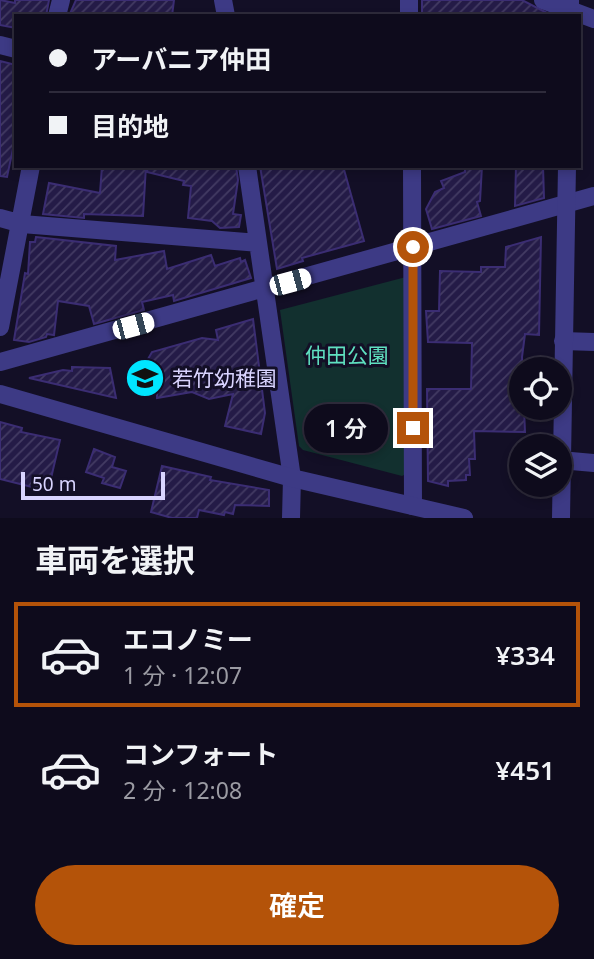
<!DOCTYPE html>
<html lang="ja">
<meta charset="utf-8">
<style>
:root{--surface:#0e0b1c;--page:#1c1929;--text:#f1f3f6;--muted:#9b9ba3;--line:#2e2b3b;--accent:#b45309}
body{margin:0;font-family:"Noto Sans","Noto Sans JP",sans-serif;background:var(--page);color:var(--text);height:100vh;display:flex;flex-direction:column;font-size:26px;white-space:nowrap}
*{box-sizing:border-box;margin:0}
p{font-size:23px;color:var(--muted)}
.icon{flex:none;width:38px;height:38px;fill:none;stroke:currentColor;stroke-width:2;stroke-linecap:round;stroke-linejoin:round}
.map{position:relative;height:518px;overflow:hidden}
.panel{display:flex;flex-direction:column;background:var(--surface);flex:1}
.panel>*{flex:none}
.guide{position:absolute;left:14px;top:14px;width:567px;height:154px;border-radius:0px;box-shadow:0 4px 10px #0003,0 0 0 2px var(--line);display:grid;align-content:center;height:154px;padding:0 35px;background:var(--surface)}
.buttons{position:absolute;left:509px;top:357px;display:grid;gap:14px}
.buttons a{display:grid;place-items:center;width:63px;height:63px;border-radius:50%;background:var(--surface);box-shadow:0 4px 10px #0003,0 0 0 2px var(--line);font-size:35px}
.scale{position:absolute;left:21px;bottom:18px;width:144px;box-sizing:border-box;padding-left:7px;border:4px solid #d9d4ff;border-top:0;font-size:19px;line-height:24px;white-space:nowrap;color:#d9d4ff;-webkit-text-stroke:5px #130f26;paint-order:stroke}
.end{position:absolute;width:32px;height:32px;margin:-16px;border:9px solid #b45309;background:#fff;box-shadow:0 0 0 4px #fff}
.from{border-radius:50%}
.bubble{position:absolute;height:49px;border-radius:24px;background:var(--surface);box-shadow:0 4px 10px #0003,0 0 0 2px var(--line);font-size:23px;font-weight:600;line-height:49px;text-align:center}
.car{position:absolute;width:21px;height:42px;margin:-21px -10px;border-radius:9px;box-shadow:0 0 5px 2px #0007;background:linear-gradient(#fff 24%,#345 0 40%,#fff 0 76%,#345 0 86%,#fff 0)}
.guide b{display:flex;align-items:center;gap:24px;height:66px;font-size:26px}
.guide b+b{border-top:2px solid var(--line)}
.guide i{width:18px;height:18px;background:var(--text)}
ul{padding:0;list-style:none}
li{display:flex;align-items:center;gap:21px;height:105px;margin:0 14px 10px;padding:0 21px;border:4px solid transparent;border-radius:0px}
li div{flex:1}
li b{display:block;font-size:26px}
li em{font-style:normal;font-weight:600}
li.active{border-color:var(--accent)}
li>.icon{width:63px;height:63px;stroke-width:1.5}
h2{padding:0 35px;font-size:32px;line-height:84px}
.button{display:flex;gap:14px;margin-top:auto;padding:14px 35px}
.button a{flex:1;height:80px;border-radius:42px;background:var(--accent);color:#fff;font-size:28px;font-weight:600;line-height:80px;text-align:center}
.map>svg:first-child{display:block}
.green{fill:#12302f}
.building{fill:url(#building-hatch);stroke:#3b2d73;stroke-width:2}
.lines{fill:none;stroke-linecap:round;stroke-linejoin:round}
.minor{stroke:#3d3a85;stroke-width:18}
.tertiary{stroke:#3d3a85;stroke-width:18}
.route{stroke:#b45309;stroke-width:9}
.labels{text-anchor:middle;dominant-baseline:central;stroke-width:6;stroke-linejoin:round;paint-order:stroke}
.park-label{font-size:21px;fill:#5fe0c0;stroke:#130f26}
.poi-label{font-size:21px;fill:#d9d4ff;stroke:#130f26;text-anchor:start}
</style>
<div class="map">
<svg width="594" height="518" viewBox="0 0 594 518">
<defs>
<pattern id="building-hatch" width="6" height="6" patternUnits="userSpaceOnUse" patternTransform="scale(1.75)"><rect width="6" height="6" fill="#241b47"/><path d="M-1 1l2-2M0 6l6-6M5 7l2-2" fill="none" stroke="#433b63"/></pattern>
</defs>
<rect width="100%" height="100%" fill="#130f26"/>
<!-- green -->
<path class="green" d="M406,277L409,472L402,476L303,450L299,446L280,310Z"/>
<!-- building -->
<path class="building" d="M0,0L15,3V0H49L46,16H16V28L0,25Z
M76,0H174L172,16H69Z
M422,0H522L553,16H422Z
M0,61L16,65V135L7,177L0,176Z
M102,166H146L143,216L84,214V218L43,214L49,183L100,193Z
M148,166H236L238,180L233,214L241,215L239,227L220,228L212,221L188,218L191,186L183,185L184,181L147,172Z
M260,166H343L364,241L302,258L303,261L277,269Z
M465,166H482L480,201L477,202L481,216L432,229L426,209L435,192L444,188L441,181L465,172Z
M516,166H543L544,198L515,206Z
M36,237L116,246L115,260L164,251L167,269L211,255L215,266L240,258L241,262L245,260L251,278L174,301L173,295L142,302L144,310L94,324L89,306L58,301L54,335L47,334L46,337L29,342L14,340L25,273L28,274L30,242H35Z
M541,237L539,335L525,334L522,357L525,432L474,431L475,459H469L470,475H466V480L448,481V486L428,481L427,389H471L472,343L428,342L426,311H439L440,271L481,272V267H505L506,247Z
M253,319L265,413L261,434L225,426L233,394L209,399L192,392L157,398V378L146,371L144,366L152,352L202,338L218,340L216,330Z
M72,367L110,368L116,398L29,378L63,370L72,371Z
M0,422L22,428L21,432L60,440L48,491L0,479Z
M94,449L115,457L112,467L126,471L120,488L102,483L104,478L86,472Z
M162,466L211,477L210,480L269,490V506L235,505L233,514L225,512L224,515L199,510L197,518H172L151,512Z"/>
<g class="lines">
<!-- minor -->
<path class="minor" d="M223,0L226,16
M409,0V16
M543,0L594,19
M57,16L61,0
M0,45L16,49
M247,166L292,478L291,518
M412,166L413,506
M0,218L22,224L258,243
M0,327L31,166
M563,341L594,342
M0,362L594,196
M560,460L594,463"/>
<!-- tertiary -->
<path class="tertiary" d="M570,16V0
M0,394L292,478L464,518
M561,518L567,166"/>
</g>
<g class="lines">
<!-- route -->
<path class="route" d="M413,428V247"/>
</g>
<!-- icons -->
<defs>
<g id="school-disc" transform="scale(2.0125)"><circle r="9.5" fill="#00e5ff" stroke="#130f26"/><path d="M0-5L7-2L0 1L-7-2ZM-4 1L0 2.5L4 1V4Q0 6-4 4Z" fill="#111"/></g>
</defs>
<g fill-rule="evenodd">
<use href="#school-disc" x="145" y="378"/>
</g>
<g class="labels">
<!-- park labels -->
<g class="park-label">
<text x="347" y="355">仲田公園</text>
</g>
<!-- poi labels -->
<g class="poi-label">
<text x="172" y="378">若竹幼稚園</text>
</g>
</g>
</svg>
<div class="buttons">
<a><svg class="icon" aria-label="locate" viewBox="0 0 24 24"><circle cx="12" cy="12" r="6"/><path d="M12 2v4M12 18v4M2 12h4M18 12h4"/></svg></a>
<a><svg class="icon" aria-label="layers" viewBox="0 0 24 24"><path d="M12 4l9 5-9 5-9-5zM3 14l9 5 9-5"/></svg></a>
</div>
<div class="scale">50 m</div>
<i class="end from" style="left:413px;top:247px"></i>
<i class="end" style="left:413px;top:428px"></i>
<div class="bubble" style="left:304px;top:404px;width:84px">1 分</div>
<i class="car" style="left:290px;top:282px;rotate:75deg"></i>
<i class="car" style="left:133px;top:326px;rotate:75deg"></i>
<div class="guide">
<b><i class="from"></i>アーバニア仲田</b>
<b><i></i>目的地</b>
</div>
</div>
<section class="panel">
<h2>車両を選択</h2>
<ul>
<li class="active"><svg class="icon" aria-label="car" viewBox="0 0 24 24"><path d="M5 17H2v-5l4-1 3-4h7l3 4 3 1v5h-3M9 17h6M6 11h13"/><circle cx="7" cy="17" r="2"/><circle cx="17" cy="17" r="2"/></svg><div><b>エコノミー</b><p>1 分 · 12:07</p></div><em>¥334</em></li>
<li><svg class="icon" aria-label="car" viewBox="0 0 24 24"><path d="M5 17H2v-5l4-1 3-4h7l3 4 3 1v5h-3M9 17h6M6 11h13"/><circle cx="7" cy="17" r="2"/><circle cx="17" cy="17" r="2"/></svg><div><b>コンフォート</b><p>2 分 · 12:08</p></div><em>¥451</em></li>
</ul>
<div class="button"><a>確定</a></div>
</section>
